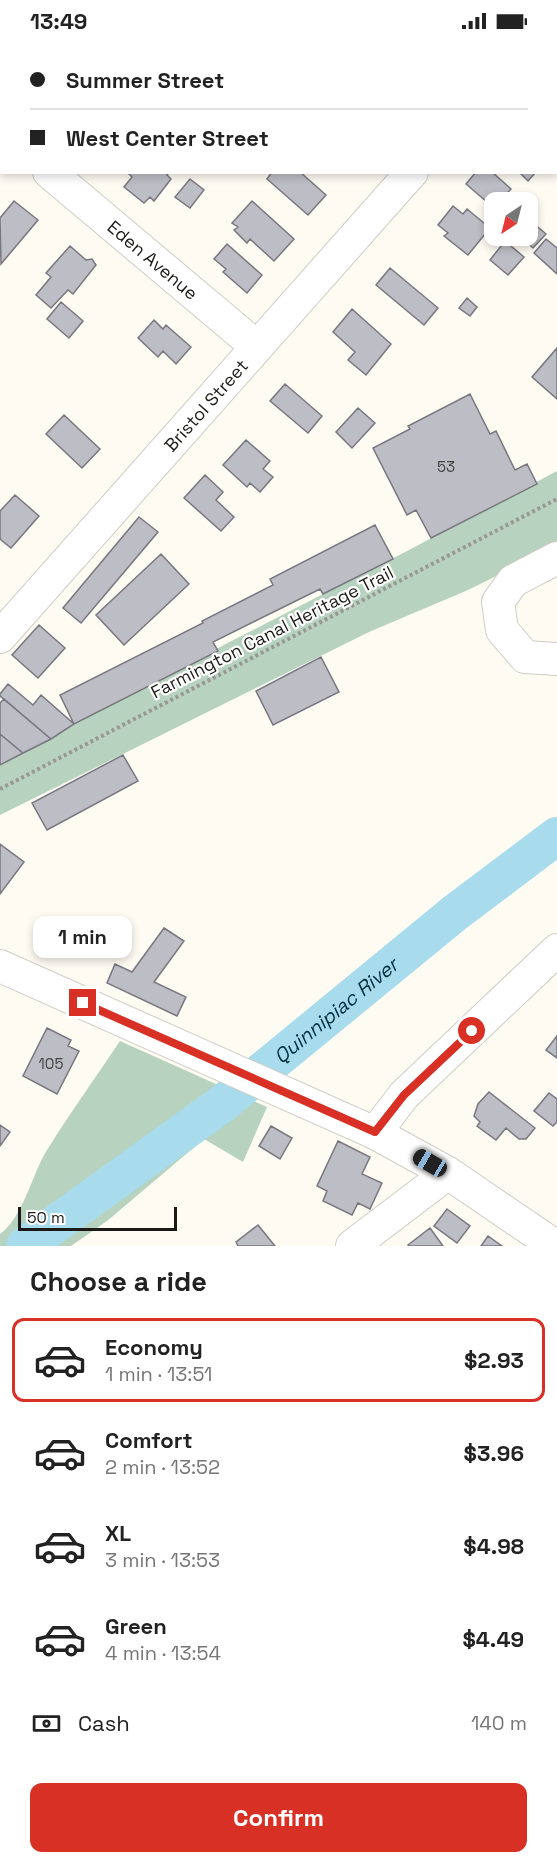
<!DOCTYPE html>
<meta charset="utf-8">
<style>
:root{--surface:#fff;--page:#f2f2f2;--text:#222;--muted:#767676;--line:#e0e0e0;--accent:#d93025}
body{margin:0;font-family:"Space Grotesk",sans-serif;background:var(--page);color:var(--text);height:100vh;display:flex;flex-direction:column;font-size:22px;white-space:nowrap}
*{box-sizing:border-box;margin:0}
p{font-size:20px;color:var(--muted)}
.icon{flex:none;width:33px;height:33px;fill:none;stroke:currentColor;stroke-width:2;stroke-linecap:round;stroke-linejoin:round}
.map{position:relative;height:1204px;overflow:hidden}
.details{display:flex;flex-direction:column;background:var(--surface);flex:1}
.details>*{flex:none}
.guide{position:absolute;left:0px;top:0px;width:558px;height:132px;box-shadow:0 3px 9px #0003;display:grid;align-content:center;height:132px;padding:0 30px;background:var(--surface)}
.needle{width:39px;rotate:215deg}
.tools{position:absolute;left:484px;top:150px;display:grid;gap:12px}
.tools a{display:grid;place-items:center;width:54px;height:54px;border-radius:12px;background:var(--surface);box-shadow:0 3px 9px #0003;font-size:30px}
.scale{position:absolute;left:18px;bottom:15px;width:159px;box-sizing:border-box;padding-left:6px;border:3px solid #1b1a17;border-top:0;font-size:16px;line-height:21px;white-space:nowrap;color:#1b1a17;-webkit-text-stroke:4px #fff;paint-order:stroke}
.end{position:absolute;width:27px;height:27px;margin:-14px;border:8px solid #d93025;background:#fff;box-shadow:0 0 0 3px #fff}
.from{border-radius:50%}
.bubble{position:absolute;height:42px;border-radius:12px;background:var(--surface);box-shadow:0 3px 9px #0003;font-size:20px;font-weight:700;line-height:42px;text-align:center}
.car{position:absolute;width:18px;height:36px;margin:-18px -9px;border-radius:8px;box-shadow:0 0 4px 2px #0007;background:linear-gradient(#222 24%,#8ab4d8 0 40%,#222 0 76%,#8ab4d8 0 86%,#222 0)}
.guide b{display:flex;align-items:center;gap:21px;height:57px;font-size:22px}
.guide b+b{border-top:2px solid var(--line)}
.guide i{width:15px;height:15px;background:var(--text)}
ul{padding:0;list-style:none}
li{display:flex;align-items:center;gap:18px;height:84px;margin:0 12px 9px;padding:0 18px;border:3px solid transparent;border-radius:12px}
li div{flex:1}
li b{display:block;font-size:22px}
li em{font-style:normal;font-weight:700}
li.current{border-color:var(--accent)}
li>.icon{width:54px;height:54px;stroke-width:1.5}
h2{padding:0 30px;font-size:27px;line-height:72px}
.pay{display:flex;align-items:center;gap:15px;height:66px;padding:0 30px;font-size:22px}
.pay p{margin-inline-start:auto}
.action{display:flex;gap:12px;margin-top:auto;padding:12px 30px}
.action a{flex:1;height:69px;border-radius:12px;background:var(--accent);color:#fff;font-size:24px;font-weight:700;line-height:69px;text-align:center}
.status{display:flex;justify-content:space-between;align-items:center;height:42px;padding:0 30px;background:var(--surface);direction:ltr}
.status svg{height:16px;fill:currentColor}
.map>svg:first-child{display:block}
.green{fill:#b7d2bf}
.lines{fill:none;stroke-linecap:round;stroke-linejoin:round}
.river{stroke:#a8dcec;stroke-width:38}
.building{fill:#bdbdc5;stroke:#78777f;stroke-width:1.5}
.minor-casing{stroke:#d0cdc5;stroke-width:34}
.path{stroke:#999791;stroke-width:4;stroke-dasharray:3 3;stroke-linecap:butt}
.minor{stroke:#fff;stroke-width:32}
.route{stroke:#d93025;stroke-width:8}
.labels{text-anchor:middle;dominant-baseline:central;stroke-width:4.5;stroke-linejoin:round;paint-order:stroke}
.number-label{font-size:15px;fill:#444342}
.street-label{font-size:18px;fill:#1b1a17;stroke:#fff}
.water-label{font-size:20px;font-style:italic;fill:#00303c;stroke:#fff}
</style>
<div class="status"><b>13:49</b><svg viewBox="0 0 49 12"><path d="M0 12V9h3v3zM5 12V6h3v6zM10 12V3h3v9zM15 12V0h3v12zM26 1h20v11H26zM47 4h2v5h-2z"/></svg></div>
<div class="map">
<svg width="557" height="1204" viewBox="0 0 557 1204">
<rect width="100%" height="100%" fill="#fefbf3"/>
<!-- green -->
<path class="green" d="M557,429V504L468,548L369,590L0,773V718L409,508Z
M120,999L267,1065L243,1120L204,1097L107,1179L71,1204H0V1192C23,1176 32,1132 47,1108C70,1071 96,1035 120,999Z"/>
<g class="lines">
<!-- river -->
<path class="river" id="s1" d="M25,1204L222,1062L456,870L557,794"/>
</g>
<!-- building -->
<path class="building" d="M169,130L167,133L171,137L154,159L150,155L144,161L124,145L132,135L127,130Z
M272,130H300L326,153L308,173L267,137Z
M476,130H492L511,147L499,160H495L494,166L466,142Z
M519,130H536L528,139Z
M190,137L204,148L190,166L175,155Z
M14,159L38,178L1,222L0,176Z
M252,159L294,197L274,219L250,197L247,201L234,188L238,185L232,181Z
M453,164L463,172L467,167L490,186L468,213L444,194L448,191L438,183Z
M532,180L546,192L533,206L520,194H528V184Z
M546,197L557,206V232L534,211Z
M505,199L524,215L508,233L490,218Z
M227,202L262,233L247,251L223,230L226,227L214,217Z
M70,204L86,218L92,217L96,223L73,252L68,248L51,266L36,253L51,235L46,231Z
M390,226L438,266L424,283L376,243Z
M467,256L477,265L470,274L459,266Z
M61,260L83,279L69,296L47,277Z
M352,267L391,302L366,333L348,318L355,310L333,290Z
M154,278L163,287L166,283L191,305L176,322L163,309L158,315L138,296Z
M557,306V357L532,335Z
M285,342L322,374L308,391L270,359Z
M470,352L490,392L496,389L515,428L527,422L537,442L431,496L416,468L407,473L373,406L410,387L408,384Z
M358,366L375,381L352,406L336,390Z
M64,373L100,407L82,426L46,392Z
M246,398L270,419L263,427L273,435L260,450L250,441L247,445L223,423Z
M205,433L223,450L216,458L234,475L221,489L184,456Z
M15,453L39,474L11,506L0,497V469Z
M139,475L158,490L81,581L63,566Z
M375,483L393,517L323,552L320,547L213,600L218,609L74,682L60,653L203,581L202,579L273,543L270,537Z
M161,512L189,542L124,603L96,573Z
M39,583L65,606L38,636L12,613Z
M321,615L339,650L273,683L256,649Z
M8,642L33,663L41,653L74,682L51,697L0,654V652Z
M4,657L51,697L23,711L0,692V661Z
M0,692L23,711L0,723Z
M123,713L138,739L47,788L32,761Z
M0,802L24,820L0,852Z
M164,886L184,899L154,940L186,955L177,974L107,941L115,922L132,930Z
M47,986L71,998L68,1004L79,1009L57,1052L23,1034Z
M557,994V1016L546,1008Z
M489,1050L535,1086L526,1097H519L506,1086L496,1098L477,1084L480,1080L474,1074L478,1062Z
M549,1051L557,1057V1080L553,1084L534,1069Z
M0,1083L10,1090L0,1104Z
M271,1084L292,1096L280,1117L259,1104Z
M338,1099L370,1115L362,1132L382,1141L370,1167L358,1161L352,1173L323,1159L327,1149L317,1144Z
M447,1167L470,1184L457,1201L434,1184Z
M258,1183L275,1204H238L236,1200Z
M430,1186L443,1204H409L408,1203Z
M488,1194L502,1204H481Z"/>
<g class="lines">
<!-- minor casing -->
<g class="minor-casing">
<g id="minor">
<path d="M244,0L245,2"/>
<path d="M528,2L529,0"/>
<path d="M556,80L557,81"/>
<path d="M0,90L2,91"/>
<path id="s2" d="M49,130L257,305"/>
<path d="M557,516L513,539L498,560L502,588L525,615L557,617"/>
<path id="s3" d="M0,595L412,130"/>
<path d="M0,924L375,1091L448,1131L555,1204"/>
<path d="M375,1091L404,1053L557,908"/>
<path d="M352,1204L448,1131"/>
</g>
</g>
<!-- path -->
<path class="path" d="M0,747L557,457"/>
<!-- minor -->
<use href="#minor" class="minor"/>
</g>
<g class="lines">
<!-- route -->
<path class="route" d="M83,961L375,1090L404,1053L472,989"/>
</g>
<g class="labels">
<!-- number labels -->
<g class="number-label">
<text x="446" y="424">53</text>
<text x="51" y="1021">105</text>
</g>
<!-- street labels -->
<g class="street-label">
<text stroke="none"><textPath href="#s2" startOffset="136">Eden Avenue</textPath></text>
<text stroke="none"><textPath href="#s3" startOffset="310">Bristol Street</textPath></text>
<text transform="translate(272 590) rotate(-27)">Farmington Canal Heritage Trail</text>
</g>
<!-- water labels -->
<g class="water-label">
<text stroke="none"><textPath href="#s1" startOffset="390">Quinnipiac River</textPath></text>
</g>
</g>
</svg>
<div class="tools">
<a><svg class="needle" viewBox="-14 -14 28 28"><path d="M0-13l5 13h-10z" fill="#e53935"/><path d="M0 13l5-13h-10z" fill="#767676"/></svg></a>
</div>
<div class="scale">50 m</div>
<i class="end from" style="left:472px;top:989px"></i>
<i class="end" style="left:83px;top:961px"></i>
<div class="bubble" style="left:33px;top:874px;width:99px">1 min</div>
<i class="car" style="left:430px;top:1121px;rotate:300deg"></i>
<div class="guide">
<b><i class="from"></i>Summer Street</b>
<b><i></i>West Center Street</b>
</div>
</div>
<section class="details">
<h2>Choose a ride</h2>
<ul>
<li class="current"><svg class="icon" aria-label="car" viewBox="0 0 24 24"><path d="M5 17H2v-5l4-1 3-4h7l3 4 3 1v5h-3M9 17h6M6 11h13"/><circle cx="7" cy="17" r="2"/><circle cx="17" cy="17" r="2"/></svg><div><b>Economy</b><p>1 min · 13:51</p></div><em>$2.93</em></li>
<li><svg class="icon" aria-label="car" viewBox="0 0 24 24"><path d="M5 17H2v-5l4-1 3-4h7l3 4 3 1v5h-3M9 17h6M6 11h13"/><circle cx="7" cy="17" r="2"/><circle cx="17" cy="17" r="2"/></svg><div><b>Comfort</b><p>2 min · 13:52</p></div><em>$3.96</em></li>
<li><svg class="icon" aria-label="car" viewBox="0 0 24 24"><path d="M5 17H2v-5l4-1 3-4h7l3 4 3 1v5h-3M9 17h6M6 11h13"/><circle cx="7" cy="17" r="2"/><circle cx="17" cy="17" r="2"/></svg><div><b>XL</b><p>3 min · 13:53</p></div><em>$4.98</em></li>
<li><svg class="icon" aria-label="car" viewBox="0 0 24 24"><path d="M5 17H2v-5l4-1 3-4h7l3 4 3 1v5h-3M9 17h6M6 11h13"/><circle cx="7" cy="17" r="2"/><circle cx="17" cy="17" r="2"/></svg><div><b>Green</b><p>4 min · 13:54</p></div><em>$4.49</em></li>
</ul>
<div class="pay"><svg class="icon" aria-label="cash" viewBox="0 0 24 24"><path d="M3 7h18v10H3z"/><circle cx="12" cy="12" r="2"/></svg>Cash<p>140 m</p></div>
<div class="action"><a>Confirm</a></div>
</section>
